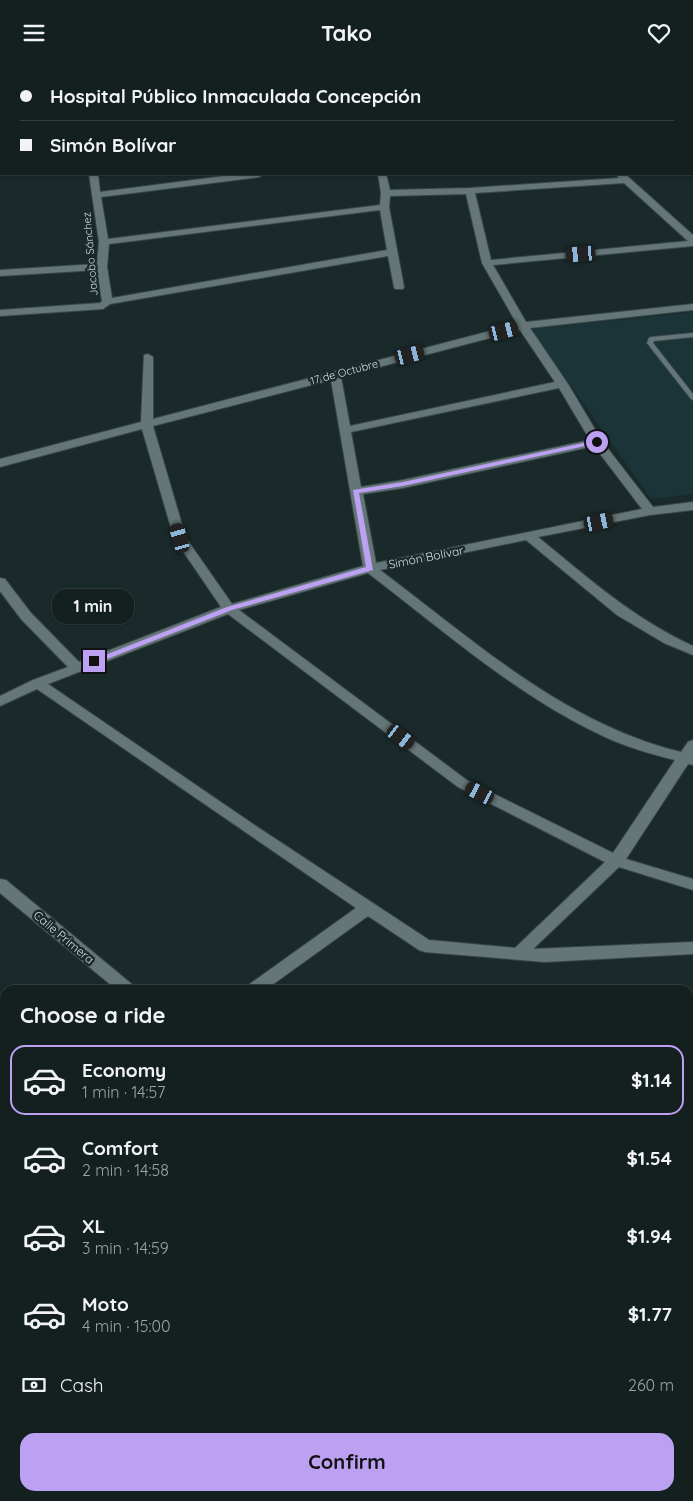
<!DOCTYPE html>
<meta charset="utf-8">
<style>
:root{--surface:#142020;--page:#212d2d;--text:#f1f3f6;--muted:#9da3a5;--line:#333e3e;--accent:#bca0f2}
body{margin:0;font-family:Quicksand,sans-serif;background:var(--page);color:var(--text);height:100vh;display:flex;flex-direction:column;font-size:19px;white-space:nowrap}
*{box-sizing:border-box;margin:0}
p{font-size:16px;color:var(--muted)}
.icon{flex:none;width:28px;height:28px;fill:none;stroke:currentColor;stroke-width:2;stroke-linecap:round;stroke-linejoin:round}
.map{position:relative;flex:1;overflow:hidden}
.drawer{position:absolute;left:0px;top:920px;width:694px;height:516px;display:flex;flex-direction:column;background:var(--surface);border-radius:15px 15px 0 0;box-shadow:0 1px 4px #0004,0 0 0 1px var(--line)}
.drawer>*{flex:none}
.top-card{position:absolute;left:0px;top:0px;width:694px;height:110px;box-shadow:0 1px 4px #0004,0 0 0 1px var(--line);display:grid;align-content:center;height:110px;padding:0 20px;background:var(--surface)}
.end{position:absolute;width:22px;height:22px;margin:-11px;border:6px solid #bca0f2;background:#111;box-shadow:0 0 0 2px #111}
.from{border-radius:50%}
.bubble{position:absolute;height:35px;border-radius:15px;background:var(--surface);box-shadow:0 1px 4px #0004,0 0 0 1px var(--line);font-size:16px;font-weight:700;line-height:35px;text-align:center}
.car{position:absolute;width:15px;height:30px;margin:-15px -8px;border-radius:6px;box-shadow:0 0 4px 1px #0007;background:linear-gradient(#222 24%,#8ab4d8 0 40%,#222 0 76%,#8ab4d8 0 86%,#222 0)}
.top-card b{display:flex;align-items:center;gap:18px;height:48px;font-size:19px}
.top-card b+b{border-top:1px solid var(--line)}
.top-card i{width:12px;height:12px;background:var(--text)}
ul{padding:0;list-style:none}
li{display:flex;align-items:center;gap:15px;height:70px;margin:0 10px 8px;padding:0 10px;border:2px solid transparent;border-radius:15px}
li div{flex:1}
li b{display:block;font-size:19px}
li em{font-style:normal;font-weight:700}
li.current{border-color:var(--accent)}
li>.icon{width:45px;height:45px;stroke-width:1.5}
h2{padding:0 20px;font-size:22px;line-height:60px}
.pay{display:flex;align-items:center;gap:12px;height:55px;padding:0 20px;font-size:19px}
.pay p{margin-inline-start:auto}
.primary-button{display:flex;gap:10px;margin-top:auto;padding:10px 20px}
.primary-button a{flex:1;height:58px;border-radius:15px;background:var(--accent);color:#111;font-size:20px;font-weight:700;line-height:58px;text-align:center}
header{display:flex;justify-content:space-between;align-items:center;height:65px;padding:0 20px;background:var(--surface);font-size:22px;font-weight:700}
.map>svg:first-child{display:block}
.built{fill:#1a3437}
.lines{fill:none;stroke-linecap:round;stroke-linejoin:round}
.lane-casing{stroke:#3a4749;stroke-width:2}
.street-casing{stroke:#3a4749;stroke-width:2}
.primary-casing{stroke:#3a4749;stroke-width:2}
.lane{fill:#647678;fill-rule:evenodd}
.street{fill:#647678;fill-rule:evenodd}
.primary{fill:#2c8c94;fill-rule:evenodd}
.route{fill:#bca0f2}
.labels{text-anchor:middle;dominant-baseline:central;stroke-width:5;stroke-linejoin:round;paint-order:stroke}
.far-street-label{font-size:11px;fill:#d3dcde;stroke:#1a2a2b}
.street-label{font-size:12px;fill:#d3dcde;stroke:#1a2a2b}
</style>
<header><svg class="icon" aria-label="menu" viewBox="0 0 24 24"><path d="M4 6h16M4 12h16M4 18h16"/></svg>Tako<svg class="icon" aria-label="heart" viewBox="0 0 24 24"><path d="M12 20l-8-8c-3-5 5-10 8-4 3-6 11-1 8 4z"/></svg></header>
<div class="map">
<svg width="693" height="1436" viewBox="0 0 693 1436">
<rect width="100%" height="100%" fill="#1a2a2b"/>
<!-- built -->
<path class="built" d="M693,247V429L651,434L531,264Z"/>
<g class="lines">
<!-- lane casing -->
<g class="lane-casing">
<path id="lane" d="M658,0H664V1H659Z
M693,268V272L654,276L653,278L693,329V335L691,334L647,278L649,273L651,272Z"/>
</g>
<!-- street casing -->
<g class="street-casing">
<path id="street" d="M85,0H93L94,1H86Z
M358,0H366V1H358Z
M527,0H536L537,1H528Z
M692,11H693V15H692Z
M0,81H1V87H0Z
M89,109H98L100,127L240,109H264L259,112L101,132L108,174L380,140L381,128L378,109H386L390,125L470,123L619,113L616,109H625L693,170V181L493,200L526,257L693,239V245L530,263L568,319L602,376L653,442L693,437V445L650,450L538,472C588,513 634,554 693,581V590L664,578L617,550L526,475L380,505C473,575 565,659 681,687L688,677L693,675V700L688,699L626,794L693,814V825L619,802L533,884L693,877V889L545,897L425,887L419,885L368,851L265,925H244L247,921L356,843L37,624L0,641V631L33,615L68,602L21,554L0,526V513L5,514L31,548L79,597L221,542L174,473L142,364L0,402V394L141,357L144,290L148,289L153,292V354L517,259L482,198L466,129L390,131L389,142L404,222L403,224H395L394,222L388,191L110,239L103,244L0,251V245L100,238L102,236L97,205L0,211V205L97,199L99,177ZM624,118L688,176L491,195L475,128ZM380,145L387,185L112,233L107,202L109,179ZM520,265L555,317L350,361L341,312ZM331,315L363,501L232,539L186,473L153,361ZM559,323L590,375L403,415L361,422L351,367ZM594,381L642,444L376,498L363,429L403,423ZM368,508C443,565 517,631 603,671C626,682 651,689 675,695L613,788L468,716L239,545ZM228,549L458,722L605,797L515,883L429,875L253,759L48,619Z
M0,814L6,815L134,921L137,925H117L0,828Z
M693,1003V1017L689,1018V1004Z
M689,1183H693V1199H689Z
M5,1250V1268L0,1269V1251Z
M0,1419L5,1420V1431H81L83,1436H0Z
M128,1431H150L148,1436H126Z"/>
</g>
<!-- primary casing -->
<g class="primary-casing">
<path id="primary" d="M612,0H621L622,1H613Z
M692,44H693V50H692Z"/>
</g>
<!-- lane -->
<use href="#lane" class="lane"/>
<!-- street -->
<use href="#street" class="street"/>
<!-- primary -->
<use href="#primary" class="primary"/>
</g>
<!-- route -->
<path class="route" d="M597,375L599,376V378L403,421L359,428L373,505L232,545L97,598L90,596L227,542L366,502L353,425L403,417Z"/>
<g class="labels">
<!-- far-street labels -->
<g class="far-street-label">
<text transform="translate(90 189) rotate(-95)">Jacobo Sánchez</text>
<text transform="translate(344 307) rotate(-15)">17 de Octubre</text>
</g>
<!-- street labels -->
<g class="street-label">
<text transform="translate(426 492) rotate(-11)">Simón Bolívar</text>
<text transform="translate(64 872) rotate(40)">Calle Primera</text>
</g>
</g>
</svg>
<i class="end from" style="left:597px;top:377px"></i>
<i class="end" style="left:94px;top:596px"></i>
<div class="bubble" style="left:52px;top:524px;width:82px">1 min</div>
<i class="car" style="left:581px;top:189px;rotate:265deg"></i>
<i class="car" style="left:504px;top:266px;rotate:76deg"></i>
<i class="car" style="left:410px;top:290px;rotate:76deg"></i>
<i class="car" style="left:599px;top:457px;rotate:78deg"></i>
<i class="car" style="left:180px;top:473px;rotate:344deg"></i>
<i class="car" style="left:401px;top:672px;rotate:127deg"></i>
<i class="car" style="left:480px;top:728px;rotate:297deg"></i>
<div class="top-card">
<b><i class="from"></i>Hospital Público Inmaculada Concepción</b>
<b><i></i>Simón Bolívar</b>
</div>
<section class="drawer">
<h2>Choose a ride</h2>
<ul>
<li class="current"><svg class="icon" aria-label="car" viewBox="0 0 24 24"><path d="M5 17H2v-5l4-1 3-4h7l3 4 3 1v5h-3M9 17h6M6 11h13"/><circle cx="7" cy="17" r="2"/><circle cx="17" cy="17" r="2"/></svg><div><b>Economy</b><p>1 min · 14:57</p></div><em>$1.14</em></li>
<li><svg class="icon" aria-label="car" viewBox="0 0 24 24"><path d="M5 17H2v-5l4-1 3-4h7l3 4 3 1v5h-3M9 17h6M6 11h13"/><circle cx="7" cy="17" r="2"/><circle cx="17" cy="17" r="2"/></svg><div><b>Comfort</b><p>2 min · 14:58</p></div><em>$1.54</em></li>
<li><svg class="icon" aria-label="car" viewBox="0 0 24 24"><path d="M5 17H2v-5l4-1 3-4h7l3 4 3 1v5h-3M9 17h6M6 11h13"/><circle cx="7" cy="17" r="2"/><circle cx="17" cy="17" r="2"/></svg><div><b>XL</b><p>3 min · 14:59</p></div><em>$1.94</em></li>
<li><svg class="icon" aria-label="car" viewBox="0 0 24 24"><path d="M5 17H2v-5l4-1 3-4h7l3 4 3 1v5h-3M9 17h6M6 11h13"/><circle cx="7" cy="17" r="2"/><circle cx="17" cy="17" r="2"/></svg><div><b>Moto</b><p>4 min · 15:00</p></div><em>$1.77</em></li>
</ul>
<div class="pay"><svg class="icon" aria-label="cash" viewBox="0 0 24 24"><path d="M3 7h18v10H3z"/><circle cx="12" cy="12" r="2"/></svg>Cash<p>260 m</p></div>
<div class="primary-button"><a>Confirm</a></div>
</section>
</div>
